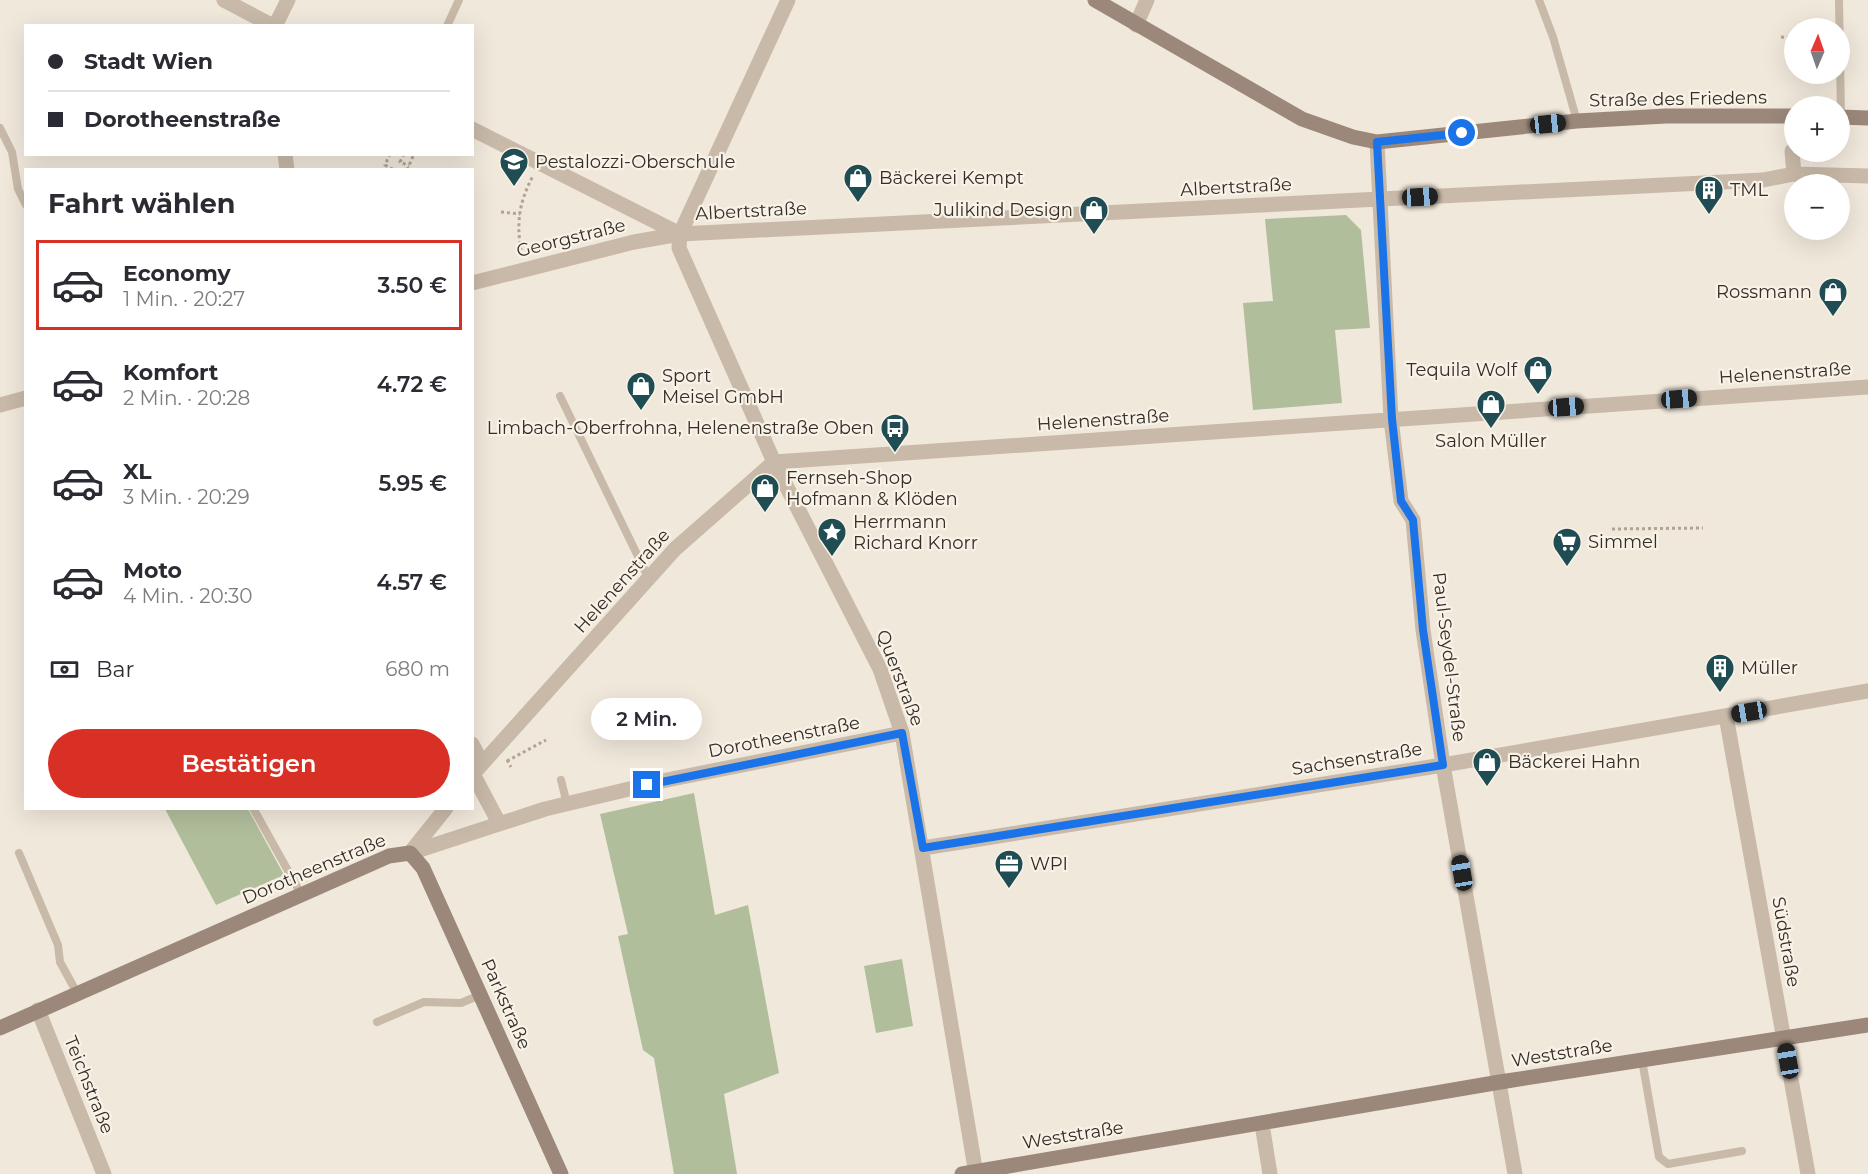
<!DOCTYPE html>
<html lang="de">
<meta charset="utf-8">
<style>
:root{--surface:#fff;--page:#f7f7f7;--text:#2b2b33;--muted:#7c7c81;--line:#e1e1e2;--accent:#d93025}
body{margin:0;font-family:Montserrat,sans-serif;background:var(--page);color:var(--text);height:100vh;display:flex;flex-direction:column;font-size:22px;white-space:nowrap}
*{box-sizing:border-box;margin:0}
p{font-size:20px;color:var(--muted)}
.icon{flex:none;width:33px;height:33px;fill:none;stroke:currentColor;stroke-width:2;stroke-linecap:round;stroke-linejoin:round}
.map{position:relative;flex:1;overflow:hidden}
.details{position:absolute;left:24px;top:168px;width:450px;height:642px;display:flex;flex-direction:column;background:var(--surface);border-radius:0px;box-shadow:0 6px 24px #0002}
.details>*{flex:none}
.top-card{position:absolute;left:24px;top:24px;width:450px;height:132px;border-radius:0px;box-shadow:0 6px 24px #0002;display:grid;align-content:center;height:132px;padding:0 24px;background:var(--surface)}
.needle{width:39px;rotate:2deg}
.controls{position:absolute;left:1784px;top:18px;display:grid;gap:12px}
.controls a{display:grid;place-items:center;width:66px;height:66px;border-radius:50%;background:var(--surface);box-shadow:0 6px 24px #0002;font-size:30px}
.end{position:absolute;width:27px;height:27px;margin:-14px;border:8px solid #1a73e8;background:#fff;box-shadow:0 0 0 3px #fff}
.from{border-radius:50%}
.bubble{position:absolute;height:42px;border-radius:21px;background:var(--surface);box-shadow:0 6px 24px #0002;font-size:20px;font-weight:600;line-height:42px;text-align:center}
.car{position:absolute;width:18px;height:36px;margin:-18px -9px;border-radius:8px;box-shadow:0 0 4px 2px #0007;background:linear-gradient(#222 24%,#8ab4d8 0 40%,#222 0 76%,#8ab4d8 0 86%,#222 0)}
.top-card b{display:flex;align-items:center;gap:21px;height:57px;font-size:22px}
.top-card b+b{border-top:2px solid var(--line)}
.top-card i{width:15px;height:15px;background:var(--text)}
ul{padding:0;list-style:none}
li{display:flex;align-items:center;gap:18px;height:90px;margin:0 12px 9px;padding:0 12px;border:3px solid transparent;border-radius:0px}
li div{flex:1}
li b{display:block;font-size:22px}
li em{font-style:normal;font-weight:600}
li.active{border-color:var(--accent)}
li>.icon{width:54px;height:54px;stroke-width:1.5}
h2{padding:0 24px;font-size:27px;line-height:72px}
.pay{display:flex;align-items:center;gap:15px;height:66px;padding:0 24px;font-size:22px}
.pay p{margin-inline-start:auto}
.cta{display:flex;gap:12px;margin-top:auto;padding:12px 24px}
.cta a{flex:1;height:69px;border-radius:36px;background:var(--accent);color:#fff;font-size:24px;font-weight:600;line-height:69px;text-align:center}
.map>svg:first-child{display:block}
.green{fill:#b1be9c}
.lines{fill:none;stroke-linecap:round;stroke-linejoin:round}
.path{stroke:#b3a392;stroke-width:3;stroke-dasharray:3 3;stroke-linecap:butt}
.lane{stroke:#c8b9a8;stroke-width:8}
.street{stroke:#c8b9a8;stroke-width:15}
.secondary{stroke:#9b887a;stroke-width:15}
.route{stroke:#1a73e8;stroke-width:8}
.labels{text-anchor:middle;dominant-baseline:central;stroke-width:4.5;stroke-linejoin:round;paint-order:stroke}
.street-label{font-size:18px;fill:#352d28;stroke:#f8f2e7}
.poi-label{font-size:18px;fill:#352d28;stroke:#f8f2e7;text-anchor:start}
</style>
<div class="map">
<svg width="1868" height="1174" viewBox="0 0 1868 1174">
<rect width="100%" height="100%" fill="#f0e8db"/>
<!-- green -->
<path class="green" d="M1346,215L1361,230L1370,328L1335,330L1342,403L1253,410L1243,303L1273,301L1265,219Z
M694,793L715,915L748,905L779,1073L724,1094L737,1174H674L654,1058L643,1050L618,936L628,934L600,814Z
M165,809H248L284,875L216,905Z
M902,959L913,1026L876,1033L864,966Z"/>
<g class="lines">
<!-- path -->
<path class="path" d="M1781,37L1794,38
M390,154L385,165L394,170
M404,154L400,162L409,166
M407,170L414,154
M501,212L520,214
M522,256C516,225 518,204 533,176
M1612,529L1703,528
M507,760L511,767
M507,761L546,740"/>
<!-- lane -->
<path class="lane" d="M1539,0L1553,37L1577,121
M1839,0L1841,117
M447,26L459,0
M0,128L12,152L18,189L26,205
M560,396L649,579
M561,780L567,804
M253,808L301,894
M19,853L58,945L60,962L77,993
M377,1022L424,1002L461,1003L480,995
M1642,1060L1659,1157L1668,1164L1742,1151"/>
<!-- street -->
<path class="street" d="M224,0L273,26
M788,0L680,234L679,248L774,462L880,669L902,733L976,1174
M1136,25L1147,0
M275,26L288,0
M472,129L680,234
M1377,142L1391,419L1401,501L1413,520L1423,630L1443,765L1515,1174
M1792,151L1794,174
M285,154L287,170
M472,283L634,242L680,234L1763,180L1794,174L1868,176
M0,405L26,398
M1726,716L1808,1174
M472,744L482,763
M473,774L499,823
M472,775L675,549L774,462L1868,387
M923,848L1443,765L1868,691
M410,853L545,809L667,780L902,733
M410,853L446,808
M38,1010L104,1174
M1262,1124L1270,1174"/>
<!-- secondary -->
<path class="secondary" d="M1095,0L1302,119L1353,137L1377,142L1577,121L1666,116H1794
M1839,117L1868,118
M0,1028L389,856L410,853L423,868L561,1174
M962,1174L1500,1082L1868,1025"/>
</g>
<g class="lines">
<!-- route -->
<path class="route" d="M647,785L902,733L923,848L1443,765L1423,630L1413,520L1401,501L1392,419L1377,142L1462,133"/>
</g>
<!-- icons -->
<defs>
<g id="school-pin" transform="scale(1.5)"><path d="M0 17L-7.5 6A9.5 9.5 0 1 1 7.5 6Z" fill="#204d54" stroke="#f8f2e7"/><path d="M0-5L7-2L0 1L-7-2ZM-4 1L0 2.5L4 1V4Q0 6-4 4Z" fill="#fff"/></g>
<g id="shop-pin" transform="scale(1.5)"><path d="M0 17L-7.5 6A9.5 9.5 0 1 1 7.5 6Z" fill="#204d54" stroke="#f8f2e7"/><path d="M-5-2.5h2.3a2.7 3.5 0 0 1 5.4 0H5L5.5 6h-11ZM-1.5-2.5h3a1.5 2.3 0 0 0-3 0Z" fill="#fff"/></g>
<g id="building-pin" transform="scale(1.5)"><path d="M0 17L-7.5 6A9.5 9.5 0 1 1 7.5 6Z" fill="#204d54" stroke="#f8f2e7"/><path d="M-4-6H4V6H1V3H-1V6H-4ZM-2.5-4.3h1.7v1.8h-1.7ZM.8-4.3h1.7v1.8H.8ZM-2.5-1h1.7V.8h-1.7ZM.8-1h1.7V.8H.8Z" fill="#fff"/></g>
<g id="bus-pin" transform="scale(1.5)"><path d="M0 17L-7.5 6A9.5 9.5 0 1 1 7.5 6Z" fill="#204d54" stroke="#f8f2e7"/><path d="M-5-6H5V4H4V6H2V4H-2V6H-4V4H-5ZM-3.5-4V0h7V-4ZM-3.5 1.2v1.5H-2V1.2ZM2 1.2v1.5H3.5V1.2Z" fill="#fff"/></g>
<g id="sight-pin" transform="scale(1.5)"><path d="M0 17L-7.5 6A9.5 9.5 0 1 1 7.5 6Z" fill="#204d54" stroke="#f8f2e7"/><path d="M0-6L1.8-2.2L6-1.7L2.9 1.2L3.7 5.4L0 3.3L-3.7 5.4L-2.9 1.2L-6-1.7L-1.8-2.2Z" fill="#fff"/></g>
<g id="supermarket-pin" transform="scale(1.5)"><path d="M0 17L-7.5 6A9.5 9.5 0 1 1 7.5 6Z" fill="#204d54" stroke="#f8f2e7"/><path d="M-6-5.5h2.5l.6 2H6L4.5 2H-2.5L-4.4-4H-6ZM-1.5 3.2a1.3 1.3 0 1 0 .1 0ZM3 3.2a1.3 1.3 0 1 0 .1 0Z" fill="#fff"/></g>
<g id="office-pin" transform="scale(1.5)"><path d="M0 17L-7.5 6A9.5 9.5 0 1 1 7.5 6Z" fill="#204d54" stroke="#f8f2e7"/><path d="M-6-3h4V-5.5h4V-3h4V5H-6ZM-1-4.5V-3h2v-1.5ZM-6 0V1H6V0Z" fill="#fff"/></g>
</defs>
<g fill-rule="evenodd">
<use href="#school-pin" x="514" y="162"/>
<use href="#shop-pin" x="858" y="178"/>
<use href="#building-pin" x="1709" y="190"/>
<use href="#shop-pin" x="1094" y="210"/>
<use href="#shop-pin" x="1833" y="292"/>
<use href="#shop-pin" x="1538" y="370"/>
<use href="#shop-pin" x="641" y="386"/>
<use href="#shop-pin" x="1491" y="404"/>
<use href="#bus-pin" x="895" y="428"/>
<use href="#shop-pin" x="765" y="488"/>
<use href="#sight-pin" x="832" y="532"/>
<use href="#supermarket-pin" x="1567" y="542"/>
<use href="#building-pin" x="1720" y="668"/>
<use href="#shop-pin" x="1487" y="762"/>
<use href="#office-pin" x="1009" y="864"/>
</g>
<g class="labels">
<!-- street labels -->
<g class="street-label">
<text transform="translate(1678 99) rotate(-1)">Straße des Friedens</text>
<text transform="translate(1236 187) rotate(-3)">Albertstraße</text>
<text transform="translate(751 211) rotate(-3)">Albertstraße</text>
<text transform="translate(571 238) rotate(-14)">Georgstraße</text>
<text transform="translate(1785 373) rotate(-4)">Helenenstraße</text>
<text transform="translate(1103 420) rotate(-4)">Helenenstraße</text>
<text transform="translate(622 581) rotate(-48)">Helenenstraße</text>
<text transform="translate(1449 657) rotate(83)">Paul-Seydel-Straße</text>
<text transform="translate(900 678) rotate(69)">Querstraße</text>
<text transform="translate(784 737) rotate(-11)">Dorotheenstraße</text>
<text transform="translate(1357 759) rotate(-9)">Sachsenstraße</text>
<text transform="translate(314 869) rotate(-23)">Dorotheenstraße</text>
<text transform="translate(1786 942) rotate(80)">Südstraße</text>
<text transform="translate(506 1004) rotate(66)">Parkstraße</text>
<text transform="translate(1562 1053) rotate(-9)">Weststraße</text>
<text transform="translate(89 1085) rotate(68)">Teichstraße</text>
<text transform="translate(1073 1135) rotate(-9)">Weststraße</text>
</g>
<!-- poi labels -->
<g class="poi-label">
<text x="535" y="162">Pestalozzi-Oberschule</text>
<text x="879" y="178">Bäckerei Kempt</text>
<text x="1730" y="190">TML</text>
<text x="1073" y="210" text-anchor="end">Julikind Design</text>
<text x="1812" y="292" text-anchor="end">Rossmann</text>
<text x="1517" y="370" text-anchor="end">Tequila Wolf</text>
<text x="662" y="376">Sport<tspan x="662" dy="21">Meisel GmbH</tspan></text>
<text x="874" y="428" text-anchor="end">Limbach-Oberfrohna, Helenenstraße Oben</text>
<text x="1491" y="441" text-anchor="middle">Salon Müller</text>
<text x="786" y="478">Fernseh-Shop<tspan x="786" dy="21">Hofmann &amp; Klöden</tspan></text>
<text x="853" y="522">Herrmann<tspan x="853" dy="21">Richard Knorr</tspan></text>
<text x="1588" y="542">Simmel</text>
<text x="1741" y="668">Müller</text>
<text x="1508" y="762">Bäckerei Hahn</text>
<text x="1030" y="864">WPI</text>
</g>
</g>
</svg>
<div class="controls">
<a><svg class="needle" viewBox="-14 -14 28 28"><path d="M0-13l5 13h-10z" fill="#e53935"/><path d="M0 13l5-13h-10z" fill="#7c7c81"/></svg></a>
<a>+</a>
<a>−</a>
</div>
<i class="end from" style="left:1462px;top:133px"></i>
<i class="end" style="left:647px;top:785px"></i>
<div class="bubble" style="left:591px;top:698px;width:111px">2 Min.</div>
<i class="car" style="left:1548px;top:124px;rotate:84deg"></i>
<i class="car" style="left:1420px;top:197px;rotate:87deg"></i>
<i class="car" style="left:1679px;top:399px;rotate:86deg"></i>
<i class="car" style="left:1566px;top:407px;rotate:86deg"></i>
<i class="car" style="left:1749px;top:712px;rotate:260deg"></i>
<i class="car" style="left:1462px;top:873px;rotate:350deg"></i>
<i class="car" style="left:1788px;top:1061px;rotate:350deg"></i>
<div class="top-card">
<b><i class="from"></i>Stadt Wien</b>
<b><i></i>Dorotheenstraße</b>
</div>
<section class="details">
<h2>Fahrt wählen</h2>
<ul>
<li class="active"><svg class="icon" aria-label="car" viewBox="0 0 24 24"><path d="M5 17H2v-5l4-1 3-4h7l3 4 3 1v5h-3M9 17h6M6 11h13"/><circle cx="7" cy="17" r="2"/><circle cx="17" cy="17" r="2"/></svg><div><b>Economy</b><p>1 Min. · 20:27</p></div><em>3.50 €</em></li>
<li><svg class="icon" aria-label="car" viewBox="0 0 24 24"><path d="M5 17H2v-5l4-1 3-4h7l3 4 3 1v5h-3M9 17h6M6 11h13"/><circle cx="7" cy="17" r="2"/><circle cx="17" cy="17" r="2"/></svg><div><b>Komfort</b><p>2 Min. · 20:28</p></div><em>4.72 €</em></li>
<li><svg class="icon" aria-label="car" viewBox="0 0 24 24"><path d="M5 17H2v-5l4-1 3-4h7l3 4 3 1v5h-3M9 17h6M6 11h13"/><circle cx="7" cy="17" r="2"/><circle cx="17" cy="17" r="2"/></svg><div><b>XL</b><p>3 Min. · 20:29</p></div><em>5.95 €</em></li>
<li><svg class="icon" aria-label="car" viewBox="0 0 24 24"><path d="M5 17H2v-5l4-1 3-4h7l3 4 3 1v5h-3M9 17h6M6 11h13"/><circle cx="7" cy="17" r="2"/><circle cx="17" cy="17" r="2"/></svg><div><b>Moto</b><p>4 Min. · 20:30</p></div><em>4.57 €</em></li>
</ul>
<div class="pay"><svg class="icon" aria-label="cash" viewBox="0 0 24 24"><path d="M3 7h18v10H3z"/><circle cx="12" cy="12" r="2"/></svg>Bar<p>680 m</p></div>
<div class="cta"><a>Bestätigen</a></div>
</section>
</div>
